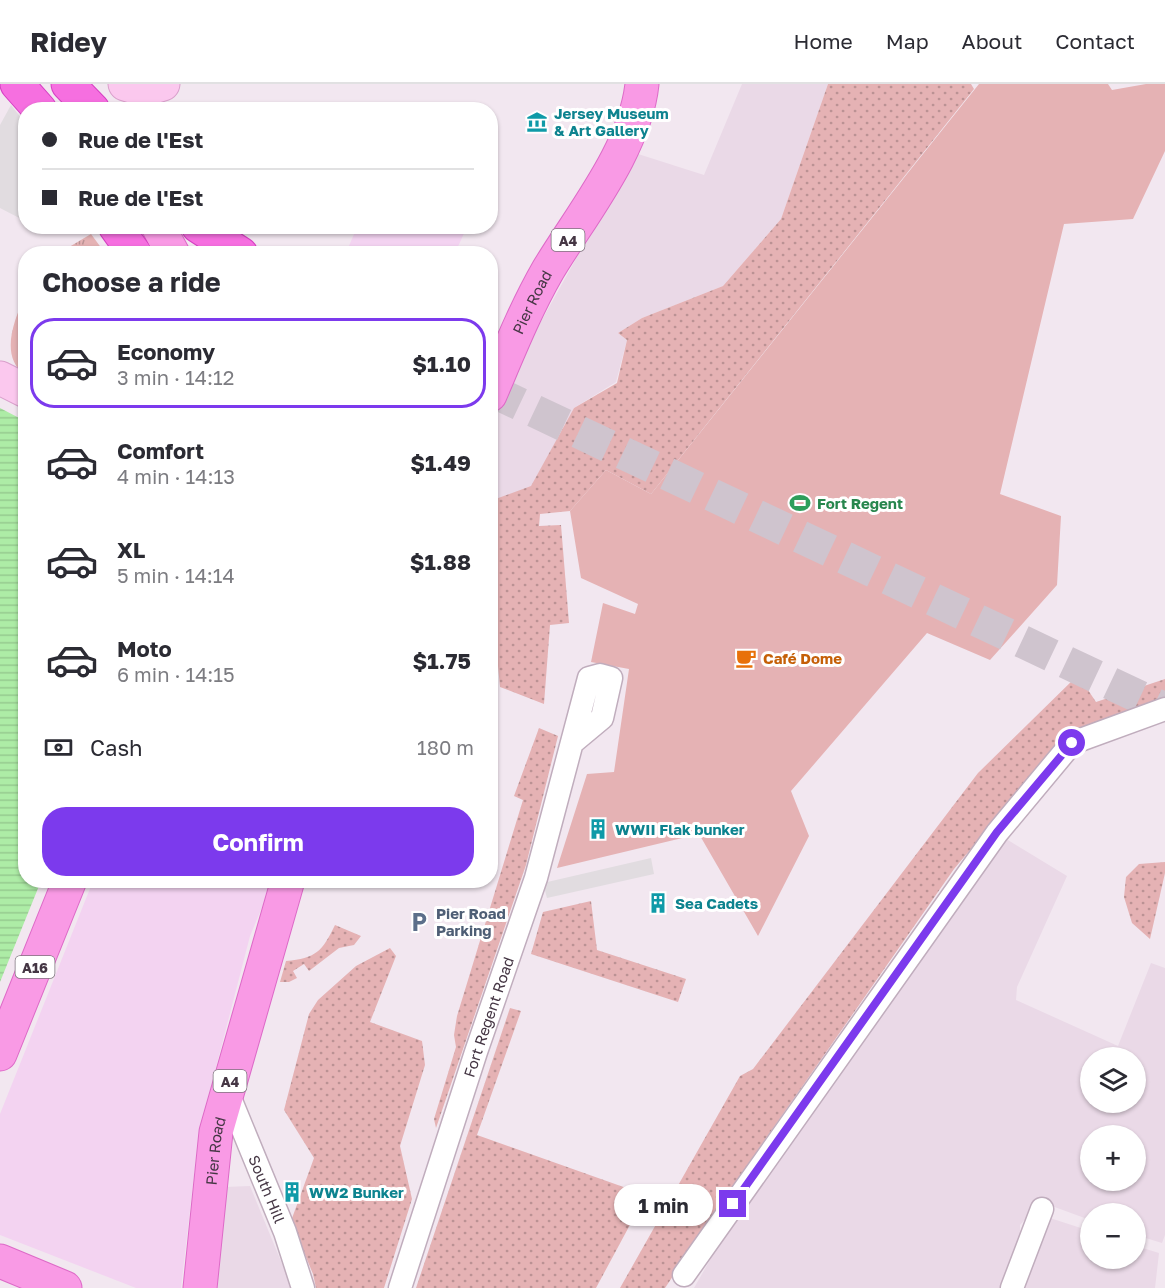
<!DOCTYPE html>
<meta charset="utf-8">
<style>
:root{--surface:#fff;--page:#f2f2f3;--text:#2b2b33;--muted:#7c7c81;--line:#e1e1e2;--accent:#7c3aed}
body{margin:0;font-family:"Golos Text",sans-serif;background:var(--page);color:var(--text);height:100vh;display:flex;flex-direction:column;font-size:22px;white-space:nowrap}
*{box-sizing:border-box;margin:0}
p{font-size:20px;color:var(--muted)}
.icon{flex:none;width:33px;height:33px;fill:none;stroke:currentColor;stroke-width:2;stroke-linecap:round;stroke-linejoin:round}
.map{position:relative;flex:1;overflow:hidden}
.sheet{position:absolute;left:18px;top:162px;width:480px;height:642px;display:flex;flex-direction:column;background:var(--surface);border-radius:24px;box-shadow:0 2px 4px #0004}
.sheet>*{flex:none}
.top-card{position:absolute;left:18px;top:18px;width:480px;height:132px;border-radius:24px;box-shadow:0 2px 4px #0004;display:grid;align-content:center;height:132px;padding:0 24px;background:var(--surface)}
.controls{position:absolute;left:1080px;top:963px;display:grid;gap:12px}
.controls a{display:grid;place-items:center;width:66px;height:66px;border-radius:50%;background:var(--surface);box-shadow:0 2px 4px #0004;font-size:30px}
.end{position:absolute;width:27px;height:27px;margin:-14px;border:8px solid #7c3aed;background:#fff;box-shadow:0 0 0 3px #fff}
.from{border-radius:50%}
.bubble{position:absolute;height:42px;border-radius:21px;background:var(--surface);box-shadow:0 2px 4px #0004;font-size:20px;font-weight:700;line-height:42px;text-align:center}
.top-card b{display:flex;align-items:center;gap:21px;height:57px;font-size:22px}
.top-card b+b{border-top:2px solid var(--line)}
.top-card i{width:15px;height:15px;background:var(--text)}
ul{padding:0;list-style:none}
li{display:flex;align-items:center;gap:18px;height:90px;margin:0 12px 9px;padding:0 12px;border:3px solid transparent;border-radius:24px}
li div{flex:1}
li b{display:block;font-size:22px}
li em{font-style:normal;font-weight:700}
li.on{border-color:var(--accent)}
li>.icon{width:54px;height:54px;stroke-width:1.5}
h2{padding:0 24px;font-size:27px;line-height:72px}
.pay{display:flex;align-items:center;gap:15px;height:66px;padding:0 24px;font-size:22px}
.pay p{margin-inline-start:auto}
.action{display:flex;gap:12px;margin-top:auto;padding:12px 24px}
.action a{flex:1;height:69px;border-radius:24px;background:var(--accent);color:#fff;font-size:24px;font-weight:700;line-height:69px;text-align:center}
header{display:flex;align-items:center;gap:36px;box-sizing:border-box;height:84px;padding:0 30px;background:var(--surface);border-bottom:2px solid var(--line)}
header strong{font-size:28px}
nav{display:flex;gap:33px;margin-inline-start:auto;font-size:21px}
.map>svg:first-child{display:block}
.residential{fill:#ead9e7;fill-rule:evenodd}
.commercial{fill:#f3d3f1}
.grass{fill:url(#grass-dots)}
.park{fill:url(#park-tufts)}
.pitch{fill:#e5b2b4}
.parking{fill:#e1dce0}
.water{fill:url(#water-rules)}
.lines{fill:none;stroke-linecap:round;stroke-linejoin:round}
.highway-tunnel{stroke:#cfc4ce;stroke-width:33;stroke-dasharray:33 16;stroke-linecap:butt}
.street-casing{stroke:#c0adbd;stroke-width:25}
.secondary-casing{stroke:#d99fcb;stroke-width:35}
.primary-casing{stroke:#dd6ac7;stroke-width:35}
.highway-casing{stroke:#d53fc2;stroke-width:35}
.street{stroke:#fff;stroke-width:22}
.secondary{stroke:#fbc8ee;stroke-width:33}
.primary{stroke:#f99ae5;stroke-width:33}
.highway{stroke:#f66fe0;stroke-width:33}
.route{stroke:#7c3aed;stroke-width:8}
.labels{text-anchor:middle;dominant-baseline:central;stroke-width:6;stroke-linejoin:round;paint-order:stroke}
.shield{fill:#fff;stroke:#7d727c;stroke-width:1.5}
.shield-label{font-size:14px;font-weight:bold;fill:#453644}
.culture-label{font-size:15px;font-weight:bold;fill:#0d838f;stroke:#fff;text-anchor:start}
.street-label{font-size:15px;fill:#453644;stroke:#fff}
.leisure-label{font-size:15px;font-weight:bold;fill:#27864d;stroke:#fff;text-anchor:start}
.food-label{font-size:15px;font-weight:bold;fill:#c56008;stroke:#fff;text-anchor:start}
.service-label{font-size:15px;font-weight:bold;fill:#4e5e75;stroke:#fff;text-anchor:start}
</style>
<header>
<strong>Ridey</strong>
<nav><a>Home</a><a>Map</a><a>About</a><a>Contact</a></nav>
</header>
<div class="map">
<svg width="1165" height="1204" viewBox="0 0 1165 1204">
<defs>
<pattern id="grass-dots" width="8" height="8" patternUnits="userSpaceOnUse" patternTransform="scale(1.5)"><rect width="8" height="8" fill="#e5b2b4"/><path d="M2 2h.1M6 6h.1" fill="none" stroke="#bb9294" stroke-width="1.8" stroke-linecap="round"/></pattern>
<pattern id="park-tufts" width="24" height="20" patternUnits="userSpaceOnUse" patternTransform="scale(1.5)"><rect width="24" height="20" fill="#e5b2b4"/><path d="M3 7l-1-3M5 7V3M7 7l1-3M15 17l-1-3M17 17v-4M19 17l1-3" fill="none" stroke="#bb9294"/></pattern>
<pattern id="water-rules" width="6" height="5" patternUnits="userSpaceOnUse" patternTransform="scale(1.5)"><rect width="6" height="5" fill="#adeca6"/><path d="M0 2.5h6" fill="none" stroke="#96cb90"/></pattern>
</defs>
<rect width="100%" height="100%" fill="#f2e7f0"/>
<!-- residential -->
<path class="residential" d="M742,0H828L781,135L723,202L642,234L618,249L627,256L616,298L574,324L531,403L491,417L490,342L498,322L514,286L635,69L704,91Z
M1003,753L1067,792L1017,903L1016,916L1118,962L1151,879L1165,884V1151L1162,1159L1136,1151V1130H1090V1136L1041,1118L1020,1141V1159L1002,1204H694L722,1155ZM1090,974H1136V1018H1090ZM1090,1052H1136V1096H1090Z
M250,1102L292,1204H212L224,1103Z
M1050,1134L1090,1147V1174H1136V1162L1159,1169L1155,1204H1022Z"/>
<!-- commercial -->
<path class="commercial" d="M357,143V142L467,143L455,169H346Z
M93,797H273L250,852L206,1022L196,1074L181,1204H136L0,1151V1030Z"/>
<!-- grass -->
<path class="grass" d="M828,0H971L974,5L651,410L606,386L570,427L540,430L539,442L561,441L569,539L550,541L544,620L500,603L496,561L491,542L490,417L531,402L574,324L617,299L627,256L618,249L642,234L723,202L781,135Z
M1078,591L1096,618L1165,595V616L1068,650L954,785L753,1073L665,1204H620L740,992L753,985L978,689Z
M539,644L558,652L526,781L436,1044L434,1035L456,963L454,951L457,932L523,716L514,712Z
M1165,778V789L1150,855L1132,839L1124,813L1126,793L1139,780Z
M591,817L597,866L686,895L678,918L531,870L543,828Z
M335,841L361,852L354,861L339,864L309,887L304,880L293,887L297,894L289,898H280L286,877C316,874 322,868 335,841Z
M390,864L396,872L370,938L422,957L425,981L400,1062L412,1115L384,1204H316L313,1190L291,1137L314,1074L284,1026L309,930L318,916L356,882Z
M510,924L521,927L477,1051L646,1111L596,1204H416Z"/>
<!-- park -->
<path class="park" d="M91,150L105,169H59Z
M25,212V291C0,273 13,238 25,212Z"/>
<!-- pitch -->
<path class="pitch" d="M979,0H1108L1112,6L1146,0H1165V67L1133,135L1064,140L1000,410L1061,432L1057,501L990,576L927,549L791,707L809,752L758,852L699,750L557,784L587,690L614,688L629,585L591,578L603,519L635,530L638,520L581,494L570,427L606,386L651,410Z"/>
<!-- parking -->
<path class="parking" d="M11,21L25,39V137L0,124V41Z
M651,774L654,790L547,814L543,799Z"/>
<!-- water -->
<path class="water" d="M0,324L25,337L26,796L41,797L0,898Z"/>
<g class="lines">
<!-- highway-tunnel -->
<path class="highway-tunnel" d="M490,306L1165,625"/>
<!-- street casing -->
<g class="street-casing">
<g id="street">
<path id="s1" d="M227,1007L285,1148L303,1204"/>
<path d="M684,1191L997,749L1072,659L1165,625"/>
<path id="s2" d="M400,1204L476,968L536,794L589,594L600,591L611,594L602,634L572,659"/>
<path d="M1012,1204L1042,1125"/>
</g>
</g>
<!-- secondary casing -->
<g class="secondary-casing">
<path id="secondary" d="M125,0C139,5 149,5 163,0
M0,294L26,307"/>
</g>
<!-- primary casing -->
<g class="primary-casing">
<g id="primary">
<path d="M158,142L173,170"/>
<path id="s3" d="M490,311C508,269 525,226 548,186C581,131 635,66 642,0"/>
<path d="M0,970L70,796"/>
<path d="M0,1177L65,1204"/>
<path id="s4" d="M200,1204L216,1048L288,796"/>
</g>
</g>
<!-- highway casing -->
<g class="highway-casing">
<path id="highway" d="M17,0L40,26
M68,0L93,26
M115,142L135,170
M198,142L241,170"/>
</g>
<!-- street -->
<use href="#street" class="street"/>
<!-- secondary -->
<use href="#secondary" class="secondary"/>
<!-- primary -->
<use href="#primary" class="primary"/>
<!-- highway -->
<use href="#highway" class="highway"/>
</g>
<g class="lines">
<!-- route -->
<path class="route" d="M733,1120L997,748L1072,659"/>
</g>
<!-- icons -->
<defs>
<g id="museum-bare" transform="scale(1.62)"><path d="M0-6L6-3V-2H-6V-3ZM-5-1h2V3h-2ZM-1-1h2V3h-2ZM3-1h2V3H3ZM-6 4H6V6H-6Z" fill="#0f9aa8" stroke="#fff" stroke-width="2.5" paint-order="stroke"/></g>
<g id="stadium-bare" transform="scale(1.62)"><path d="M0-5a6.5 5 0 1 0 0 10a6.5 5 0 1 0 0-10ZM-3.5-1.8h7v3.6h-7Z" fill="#2e9e5b" stroke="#fff" stroke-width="2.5" paint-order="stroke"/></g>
<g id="cafe-bare" transform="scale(1.62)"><path d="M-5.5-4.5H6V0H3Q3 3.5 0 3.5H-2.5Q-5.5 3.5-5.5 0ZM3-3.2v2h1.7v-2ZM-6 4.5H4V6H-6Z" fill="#e8710a" stroke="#fff" stroke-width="2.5" paint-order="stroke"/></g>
<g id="building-bare" transform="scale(1.62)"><path d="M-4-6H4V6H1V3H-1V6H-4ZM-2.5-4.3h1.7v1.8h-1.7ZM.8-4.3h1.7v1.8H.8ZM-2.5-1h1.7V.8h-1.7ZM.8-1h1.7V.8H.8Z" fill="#0f9aa8" stroke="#fff" stroke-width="2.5" paint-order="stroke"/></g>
<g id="parking-bare" transform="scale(1.62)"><path d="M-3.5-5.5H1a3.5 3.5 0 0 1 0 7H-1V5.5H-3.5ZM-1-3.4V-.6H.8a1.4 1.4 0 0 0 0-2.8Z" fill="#5c6f8a" stroke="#fff" stroke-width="2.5" paint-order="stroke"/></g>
</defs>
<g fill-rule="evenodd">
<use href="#museum-bare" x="537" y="38"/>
<use href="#stadium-bare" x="800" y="419"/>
<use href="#cafe-bare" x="746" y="574"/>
<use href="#building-bare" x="598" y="745"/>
<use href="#building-bare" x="658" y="819"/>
<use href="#parking-bare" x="419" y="838"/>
<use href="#building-bare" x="292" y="1108"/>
</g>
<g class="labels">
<!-- shield labels -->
<g class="shield">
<rect x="551.5" y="145" width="33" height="22" rx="4.5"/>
<rect x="15.5" y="872" width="39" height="22" rx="4.5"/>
<rect x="213.5" y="986" width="33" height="22" rx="4.5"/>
</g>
<g class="shield-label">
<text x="568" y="156">A4</text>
<text x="35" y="883">A16</text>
<text x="230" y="997">A4</text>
</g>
<!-- culture labels -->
<g class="culture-label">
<text x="554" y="29">Jersey Museum<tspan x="554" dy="17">&amp; Art Gallery</tspan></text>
<text x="615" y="745">WWII Flak bunker</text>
<text x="675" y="819">Sea Cadets</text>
<text x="309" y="1108">WW2 Bunker</text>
</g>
<!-- street labels -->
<g class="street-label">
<text stroke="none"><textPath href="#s3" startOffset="102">Pier Road</textPath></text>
<text stroke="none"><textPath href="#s2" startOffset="285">Fort Regent Road</textPath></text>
<text stroke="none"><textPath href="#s4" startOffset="138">Pier Road</textPath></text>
<text stroke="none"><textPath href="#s1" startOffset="106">South Hill</textPath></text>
</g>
<!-- leisure labels -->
<g class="leisure-label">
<text x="817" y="419">Fort Regent</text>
</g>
<!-- food labels -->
<g class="food-label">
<text x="763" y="574">Café Dome</text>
</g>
<!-- service labels -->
<g class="service-label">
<text x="436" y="829">Pier Road<tspan x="436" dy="17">Parking</tspan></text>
</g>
</g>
</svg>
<div class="controls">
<a><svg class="icon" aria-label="layers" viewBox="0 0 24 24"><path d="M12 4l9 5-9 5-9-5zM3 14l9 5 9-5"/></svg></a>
<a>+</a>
<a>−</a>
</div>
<i class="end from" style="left:1072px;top:659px"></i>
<i class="end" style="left:733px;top:1120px"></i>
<div class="bubble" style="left:614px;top:1100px;width:99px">1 min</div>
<div class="top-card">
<b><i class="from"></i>Rue de l'Est</b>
<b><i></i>Rue de l'Est</b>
</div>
<section class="sheet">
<h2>Choose a ride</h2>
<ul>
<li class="on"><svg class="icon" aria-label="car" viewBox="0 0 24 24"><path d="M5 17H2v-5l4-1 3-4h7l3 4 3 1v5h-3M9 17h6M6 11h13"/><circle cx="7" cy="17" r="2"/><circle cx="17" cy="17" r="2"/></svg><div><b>Economy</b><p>3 min · 14:12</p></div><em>$1.10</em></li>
<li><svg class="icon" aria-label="car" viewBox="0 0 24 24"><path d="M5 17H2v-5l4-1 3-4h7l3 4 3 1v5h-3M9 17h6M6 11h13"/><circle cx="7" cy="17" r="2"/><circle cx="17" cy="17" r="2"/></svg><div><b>Comfort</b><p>4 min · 14:13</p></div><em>$1.49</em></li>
<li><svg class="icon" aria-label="car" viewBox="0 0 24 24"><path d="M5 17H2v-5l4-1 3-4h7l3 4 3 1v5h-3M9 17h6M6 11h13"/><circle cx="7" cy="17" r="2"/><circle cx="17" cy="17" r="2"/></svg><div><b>XL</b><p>5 min · 14:14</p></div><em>$1.88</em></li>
<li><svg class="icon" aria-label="car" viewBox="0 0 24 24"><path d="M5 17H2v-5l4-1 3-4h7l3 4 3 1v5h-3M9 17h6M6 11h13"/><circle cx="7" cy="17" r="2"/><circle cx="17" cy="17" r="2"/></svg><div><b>Moto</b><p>6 min · 14:15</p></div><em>$1.75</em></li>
</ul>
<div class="pay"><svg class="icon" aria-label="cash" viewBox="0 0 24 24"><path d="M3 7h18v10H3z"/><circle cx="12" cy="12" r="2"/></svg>Cash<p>180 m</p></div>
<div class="action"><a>Confirm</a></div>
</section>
</div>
